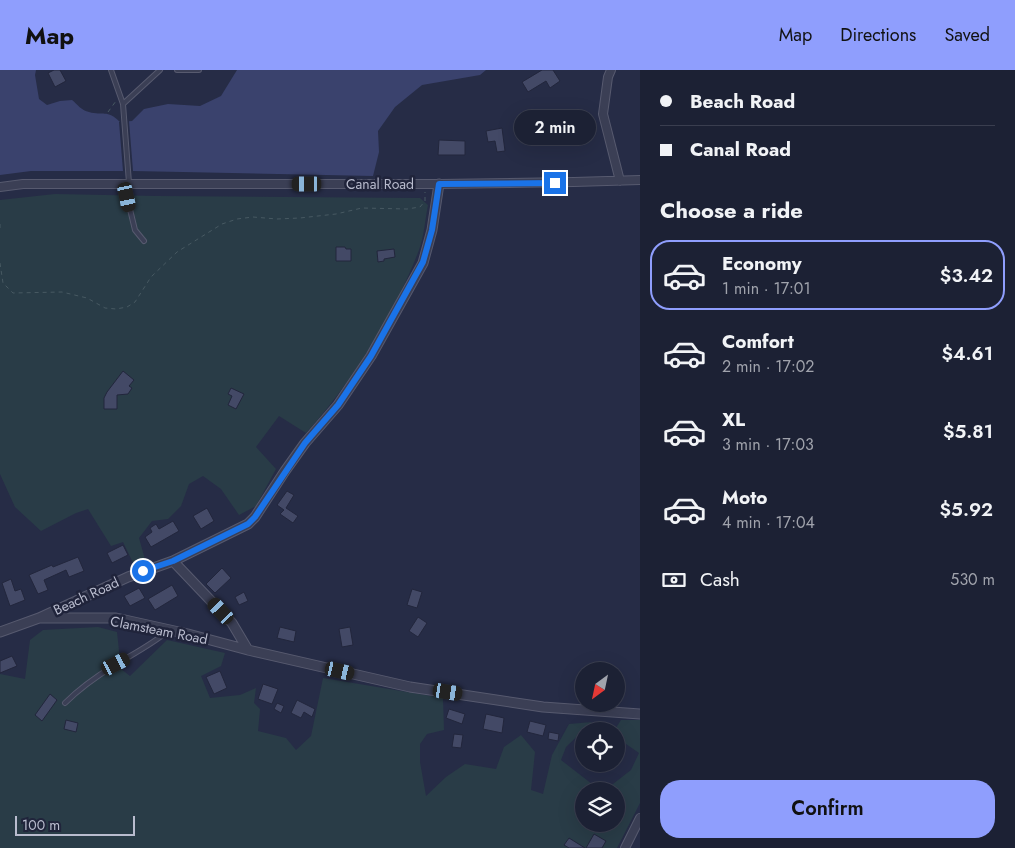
<!DOCTYPE html>
<meta charset="utf-8">
<style>
:root{--surface:#1c2134;--page:#292e40;--text:#f1f3f6;--muted:#a0a3ac;--line:#3a3e4f;--accent:#8f9efd}
body{margin:0;font-family:Jost,sans-serif;background:var(--page);color:var(--text);height:100vh;display:flex;flex-direction:column;font-size:19px;white-space:nowrap}
*{box-sizing:border-box;margin:0}
p{font-size:16px;color:var(--muted)}
.icon{flex:none;width:28px;height:28px;fill:none;stroke:currentColor;stroke-width:2;stroke-linecap:round;stroke-linejoin:round}
.map{position:relative;flex:1;overflow:hidden}
.details{display:flex;flex-direction:column;background:var(--surface);width:375px}
.details>*{flex:none}
.hud{display:grid;align-content:center;height:110px;padding:0 20px;background:var(--surface)}
.needle{width:32px;rotate:213deg}
.fabs{position:absolute;left:575px;top:592px;display:grid;gap:10px}
.fabs a{display:grid;place-items:center;width:50px;height:50px;border-radius:50%;background:var(--surface);box-shadow:0 5px 20px #0002,0 0 0 1px var(--line);font-size:25px}
.scale{position:absolute;left:15px;bottom:12px;width:120px;box-sizing:border-box;padding-left:5px;border:2px solid #b9bcce;border-top:0;font-size:14px;line-height:18px;white-space:nowrap;color:#b9bcce;-webkit-text-stroke:4px #20243b;paint-order:stroke}
.end{position:absolute;width:22px;height:22px;margin:-11px;border:6px solid #1a73e8;background:#fff;box-shadow:0 0 0 2px #fff}
.from{border-radius:50%}
.bubble{position:absolute;height:35px;border-radius:18px;background:var(--surface);box-shadow:0 5px 20px #0002,0 0 0 1px var(--line);font-size:16px;font-weight:600;line-height:35px;text-align:center}
.car{position:absolute;width:15px;height:30px;margin:-15px -8px;border-radius:6px;box-shadow:0 0 4px 1px #0007;background:linear-gradient(#222 24%,#8ab4d8 0 40%,#222 0 76%,#8ab4d8 0 86%,#222 0)}
.hud b{display:flex;align-items:center;gap:18px;height:48px;font-size:19px}
.hud b+b{border-top:1px solid var(--line)}
.hud i{width:12px;height:12px;background:var(--text)}
ul{padding:0;list-style:none}
li{display:flex;align-items:center;gap:15px;height:70px;margin:0 10px 8px;padding:0 10px;border:2px solid transparent;border-radius:20px}
li div{flex:1}
li b{display:block;font-size:19px}
li em{font-style:normal;font-weight:600}
li.selected{border-color:var(--accent)}
li>.icon{width:45px;height:45px;stroke-width:1.5}
h2{padding:0 20px;font-size:22px;line-height:60px}
.pay{display:flex;align-items:center;gap:12px;height:55px;padding:0 20px;font-size:19px}
.pay p{margin-inline-start:auto}
.cta{display:flex;gap:10px;margin-top:auto;padding:10px 20px}
.cta a{flex:1;height:58px;border-radius:20px;background:var(--accent);color:#111;font-size:20px;font-weight:600;line-height:58px;text-align:center}
header{display:flex;align-items:center;gap:30px;box-sizing:border-box;height:70px;padding:0 25px;background:var(--accent);color:#111}
header strong{font-size:24px}
nav{display:flex;gap:28px;margin-inline-start:auto;font-size:18px}
main{display:flex;flex:1;min-height:0}
.map>svg:first-child{display:block}
.green{fill:#293c47}
.water{fill:#3a426d}
.pier{fill:#262c46}
.building{fill:#434966;stroke:#22263c}
.lines{fill:none;stroke-linecap:round;stroke-linejoin:round}
.service-casing{stroke:#575a6f;stroke-width:6}
.minor-casing{stroke:#575a6f;stroke-width:10}
.tertiary-casing{stroke:#575a6f;stroke-width:11}
.path{stroke:#475962;stroke-width:1;stroke-dasharray:4 4;stroke-linecap:butt}
.service{stroke:#3b3f55;stroke-width:4}
.minor{stroke:#3b3f55;stroke-width:8}
.tertiary{stroke:#3b3f55;stroke-width:9}
.route{stroke:#1a73e8;stroke-width:6}
.labels{text-anchor:middle;dominant-baseline:central;stroke-width:5;stroke-linejoin:round;paint-order:stroke}
.street-label{font-size:14px;fill:#b9bcce;stroke:#20243b}
</style>
<header>
<strong>Map</strong>
<nav><a>Map</a><a>Directions</a><a>Saved</a></nav>
</header>
<main>
<div class="map">
<svg width="640" height="778" viewBox="0 0 640 778">
<rect width="100%" height="100%" fill="#262c46"/>
<!-- green -->
<path class="green" d="M55,124L156,126L420,128L428,135C425,150 424,167 419,180C395,243 351,314 306,363L279,346L256,377L276,399L256,436L239,445L221,419L203,406L189,414L181,436L168,449L152,451L139,468L146,493L136,499L123,472L111,476L88,439L76,443L41,461L15,437L0,404V130Z
M98,557L117,562L121,599L130,606L167,570L225,583L221,596L201,606L210,628L240,625L256,618L254,633L260,639L258,661L286,668L296,680L311,666L323,608L443,628L444,660L427,664L420,674V692L426,726L446,707L465,694L496,699L504,677L521,665L535,682L531,720L543,724L552,685L569,654L592,652L566,677L561,690L601,721H584V754H616V721H604L631,700L639,683L616,667V661H614L621,650H640V733L617,778H0V604L25,609L30,570L43,560Z"/>
<!-- water -->
<path class="water" d="M0,0H36L35,5L39,29L47,35L60,31L72,30C77,34 82,41 89,42C103,46 107,39 120,52L132,51L144,39L168,34L200,36L221,26L237,0H486L480,5L422,15L395,37L378,61L379,82L373,106L133,101H31L0,105Z"/>
<!-- pier -->
<path class="pier" d="M129,51L133,101H123L119,52Z"/>
<!-- building -->
<path class="building" d="M54,0H60L66,11L55,17L48,3Z
M542,0H553L560,11L550,18L546,11L528,22L522,12Z
M502,58L505,81L497,82L495,71L488,72L486,61Z
M439,70L465,71V85H438Z
M336,177H345L346,179H351V191H336Z
M394,179L395,187L384,189V191L378,192L377,181Z
M123,301L134,310L129,316L132,318L128,324L117,325V339H104V328L107,322Z
M231,318L244,324L236,339L228,335L232,326L228,324Z
M287,421L294,425L286,438L298,446L293,453L280,444L284,440L277,435Z
M207,438L214,451L201,459L193,446Z
M173,451L179,461L151,477L145,467L152,462L150,458L156,454L159,459Z
M123,475L128,485L112,493L107,483Z
M78,487L84,501L69,507L66,500L44,510L48,520L38,524L29,505L52,495L53,497Z
M222,498L231,508L215,523L206,514Z
M11,509L15,521L21,519L25,530L10,536L2,513Z
M172,515L178,526L155,540L148,529Z
M139,518L145,528L130,536L124,526Z
M412,519L422,522L417,538L407,535Z
M244,522L248,531L239,535L235,527Z
M418,547L427,553L418,567L409,561Z
M280,557L296,561L294,572L277,568Z
M350,557L353,575L342,577L339,559Z
M12,586L17,596L0,603V591Z
M220,601L227,618L214,624L206,607Z
M263,614L278,619L272,634L258,629Z
M50,624L57,630L42,651L35,645Z
M297,630L315,639L312,647L304,642L301,648L291,643Z
M277,633L284,636L281,643L274,639Z
M449,639L465,644L462,654L446,648Z
M486,644L504,648L502,663L483,659Z
M66,650L78,653L76,662L64,659Z
M530,651L546,655L543,666L527,662Z
M549,662L559,664L558,671L548,669Z
M454,664L463,665L461,678L452,677Z
M594,764L606,771L602,778H586Z
M569,768L585,778H569L564,775Z"/>
<g class="lines">
<!-- service casing -->
<g class="service-casing">
<path id="service" d="M111,0L123,34L129,113L127,127L135,160L144,171
M177,0H199
M123,34L160,0
M65,633C80,618 97,606 115,595C133,584 151,575 168,561"/>
</g>
<!-- minor casing -->
<g class="minor-casing">
<path id="minor" d="M611,0L608,7L603,44L620,111
M0,117L23,114H439L574,112L640,110
M625,778L640,748"/>
</g>
<!-- tertiary casing -->
<g class="tertiary-casing">
<path id="tertiary" d="M173,491L232,553L248,580L410,617L543,637L640,644
M42,548H116L188,564L248,580
M0,562L39,548L128,507L173,491L248,454L255,447L285,401L305,373L338,335L371,286L423,193L432,160L439,114"/>
</g>
<!-- path -->
<path class="path" d="M108,42L116,31
M0,154V162
M0,193L3,213L13,223L62,222L87,228L105,238L116,239L127,237L135,232L151,207L177,182L222,154L237,149L253,147L277,149L300,148L336,144L362,138L407,139L420,137L425,131V122"/>
<!-- service -->
<use href="#service" class="service"/>
<!-- minor -->
<use href="#minor" class="minor"/>
<!-- tertiary -->
<use href="#tertiary" class="tertiary"/>
</g>
<g class="lines">
<!-- route -->
<path class="route" d="M143,501L173,491L248,454L255,447L305,373L338,335L371,286L423,192L432,160L439,114L555,113"/>
</g>
<g class="labels">
<!-- street labels -->
<g class="street-label">
<text x="380" y="114">Canal Road</text>
<text transform="translate(86 526) rotate(-25)">Beach Road</text>
<text transform="translate(159 560) rotate(11)">Clamsteam Road</text>
</g>
</g>
</svg>
<div class="fabs">
<a><svg class="needle" viewBox="-14 -14 28 28"><path d="M0-13l5 13h-10z" fill="#e53935"/><path d="M0 13l5-13h-10z" fill="#a0a3ac"/></svg></a>
<a><svg class="icon" aria-label="locate" viewBox="0 0 24 24"><circle cx="12" cy="12" r="6"/><path d="M12 2v4M12 18v4M2 12h4M18 12h4"/></svg></a>
<a><svg class="icon" aria-label="layers" viewBox="0 0 24 24"><path d="M12 4l9 5-9 5-9-5zM3 14l9 5 9-5"/></svg></a>
</div>
<div class="scale">100 m</div>
<i class="end from" style="left:143px;top:501px"></i>
<i class="end" style="left:555px;top:113px"></i>
<div class="bubble" style="left:514px;top:40px;width:82px">2 min</div>
<i class="car" style="left:307px;top:114px;rotate:270deg"></i>
<i class="car" style="left:127px;top:127px;rotate:168deg"></i>
<i class="car" style="left:221px;top:541px;rotate:317deg"></i>
<i class="car" style="left:116px;top:594px;rotate:63deg"></i>
<i class="car" style="left:340px;top:601px;rotate:103deg"></i>
<i class="car" style="left:448px;top:622px;rotate:99deg"></i>
</div>
<section class="details">
<div class="hud">
<b><i class="from"></i>Beach Road</b>
<b><i></i>Canal Road</b>
</div>
<h2>Choose a ride</h2>
<ul>
<li class="selected"><svg class="icon" aria-label="car" viewBox="0 0 24 24"><path d="M5 17H2v-5l4-1 3-4h7l3 4 3 1v5h-3M9 17h6M6 11h13"/><circle cx="7" cy="17" r="2"/><circle cx="17" cy="17" r="2"/></svg><div><b>Economy</b><p>1 min · 17:01</p></div><em>$3.42</em></li>
<li><svg class="icon" aria-label="car" viewBox="0 0 24 24"><path d="M5 17H2v-5l4-1 3-4h7l3 4 3 1v5h-3M9 17h6M6 11h13"/><circle cx="7" cy="17" r="2"/><circle cx="17" cy="17" r="2"/></svg><div><b>Comfort</b><p>2 min · 17:02</p></div><em>$4.61</em></li>
<li><svg class="icon" aria-label="car" viewBox="0 0 24 24"><path d="M5 17H2v-5l4-1 3-4h7l3 4 3 1v5h-3M9 17h6M6 11h13"/><circle cx="7" cy="17" r="2"/><circle cx="17" cy="17" r="2"/></svg><div><b>XL</b><p>3 min · 17:03</p></div><em>$5.81</em></li>
<li><svg class="icon" aria-label="car" viewBox="0 0 24 24"><path d="M5 17H2v-5l4-1 3-4h7l3 4 3 1v5h-3M9 17h6M6 11h13"/><circle cx="7" cy="17" r="2"/><circle cx="17" cy="17" r="2"/></svg><div><b>Moto</b><p>4 min · 17:04</p></div><em>$5.92</em></li>
</ul>
<div class="pay"><svg class="icon" aria-label="cash" viewBox="0 0 24 24"><path d="M3 7h18v10H3z"/><circle cx="12" cy="12" r="2"/></svg>Cash<p>530 m</p></div>
<div class="cta"><a>Confirm</a></div>
</section>
</main>
